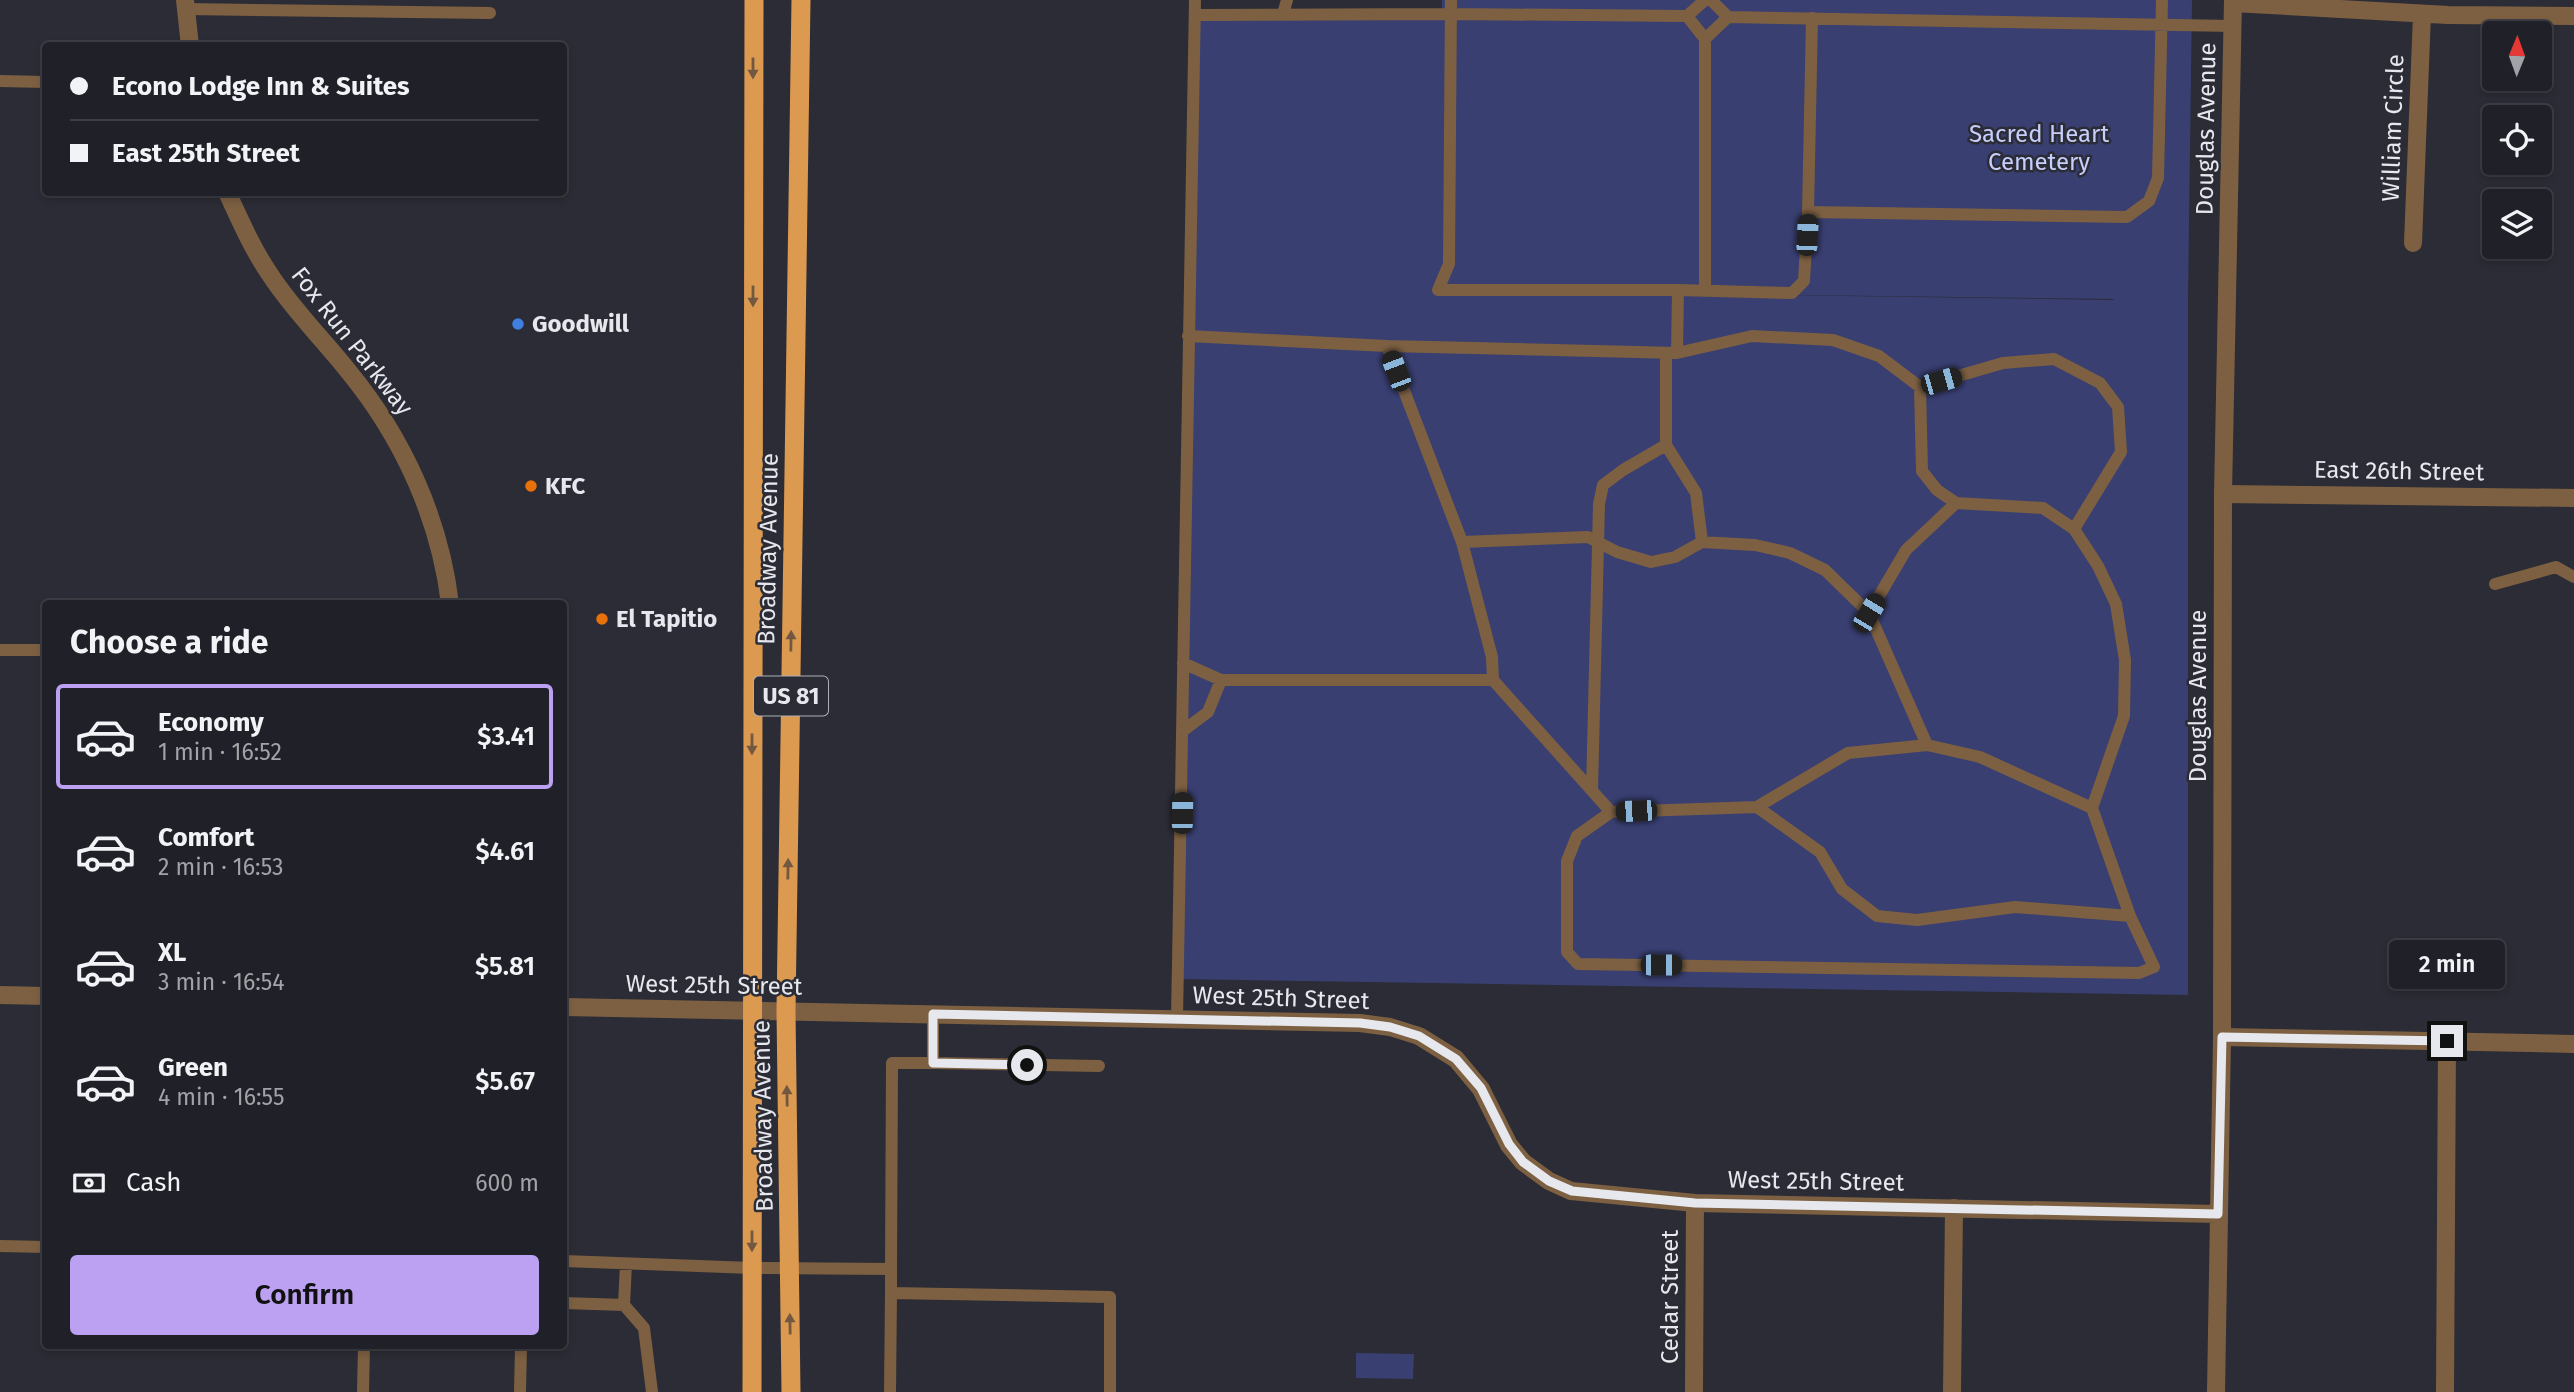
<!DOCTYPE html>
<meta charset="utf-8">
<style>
:root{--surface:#202128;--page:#2d2e34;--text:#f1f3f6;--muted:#a2a3a8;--line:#3d3e45;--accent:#bca0f2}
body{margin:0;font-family:"Fira Sans",sans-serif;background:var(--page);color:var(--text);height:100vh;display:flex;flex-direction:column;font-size:26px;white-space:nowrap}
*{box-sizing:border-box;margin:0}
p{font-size:23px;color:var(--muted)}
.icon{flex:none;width:38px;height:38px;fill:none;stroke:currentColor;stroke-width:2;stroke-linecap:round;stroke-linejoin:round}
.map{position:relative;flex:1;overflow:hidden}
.sheet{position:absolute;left:42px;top:600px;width:525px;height:749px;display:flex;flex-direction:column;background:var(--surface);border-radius:7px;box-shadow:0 4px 10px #0003,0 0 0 2px var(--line)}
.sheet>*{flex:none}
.banner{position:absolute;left:42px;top:42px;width:525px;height:154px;border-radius:7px;box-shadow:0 4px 10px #0003,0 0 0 2px var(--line);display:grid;align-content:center;height:154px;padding:0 28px;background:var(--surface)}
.needle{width:46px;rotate:1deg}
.controls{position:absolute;left:2482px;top:21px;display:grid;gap:14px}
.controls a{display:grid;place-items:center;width:70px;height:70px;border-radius:7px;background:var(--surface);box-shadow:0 4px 10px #0003,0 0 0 2px var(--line);font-size:35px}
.end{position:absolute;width:32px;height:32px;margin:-16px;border:9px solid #e6e8ed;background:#111;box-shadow:0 0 0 4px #111}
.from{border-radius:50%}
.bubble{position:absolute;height:49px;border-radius:7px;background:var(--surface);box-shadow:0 4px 10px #0003,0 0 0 2px var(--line);font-size:23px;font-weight:600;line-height:49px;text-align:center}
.car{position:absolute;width:21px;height:42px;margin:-21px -10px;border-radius:9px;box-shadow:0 0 5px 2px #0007;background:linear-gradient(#222 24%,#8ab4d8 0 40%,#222 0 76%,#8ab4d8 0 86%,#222 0)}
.banner b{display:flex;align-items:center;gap:24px;height:66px;font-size:26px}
.banner b+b{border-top:2px solid var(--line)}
.banner i{width:18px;height:18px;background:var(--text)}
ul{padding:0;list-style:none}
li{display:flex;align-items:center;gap:21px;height:105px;margin:0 14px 10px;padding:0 14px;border:4px solid transparent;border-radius:7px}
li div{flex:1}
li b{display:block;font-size:26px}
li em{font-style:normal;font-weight:600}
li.current{border-color:var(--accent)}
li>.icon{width:63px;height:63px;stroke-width:1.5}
h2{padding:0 28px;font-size:32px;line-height:84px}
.pay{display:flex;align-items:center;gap:18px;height:77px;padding:0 28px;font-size:26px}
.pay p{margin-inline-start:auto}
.action{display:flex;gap:14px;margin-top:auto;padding:14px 28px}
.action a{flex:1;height:80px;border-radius:7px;background:var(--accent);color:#111;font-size:28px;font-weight:600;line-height:80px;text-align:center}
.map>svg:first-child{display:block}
.green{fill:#393f71;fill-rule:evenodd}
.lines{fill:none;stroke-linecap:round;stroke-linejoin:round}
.service{stroke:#7d6042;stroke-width:12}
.minor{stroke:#7d6042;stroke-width:18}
.tertiary{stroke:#7d6042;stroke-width:18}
.trunk{stroke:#dc9a51;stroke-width:19}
.oneway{fill:#725840}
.route{stroke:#e6e8ed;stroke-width:9}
.shop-dot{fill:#3f7fe0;stroke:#2b2c35;stroke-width:2.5}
.food-dot{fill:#e8710a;stroke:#2b2c35;stroke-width:2.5}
.labels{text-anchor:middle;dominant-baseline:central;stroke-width:5;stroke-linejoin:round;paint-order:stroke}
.shield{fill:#2b2c35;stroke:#aeb0b6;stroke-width:2}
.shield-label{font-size:23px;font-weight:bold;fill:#e6e8ed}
.street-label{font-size:24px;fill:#e6e8ed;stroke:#2b2c35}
.park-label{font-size:24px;fill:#c6cefc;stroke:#2b2c35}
.poi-label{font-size:24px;font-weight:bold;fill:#e6e8ed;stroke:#2b2c35;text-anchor:start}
</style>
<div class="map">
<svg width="2574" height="1392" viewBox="0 0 2574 1392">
<rect width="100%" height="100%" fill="#2b2c35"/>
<!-- green -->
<path class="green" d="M1442,0H2192L2188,301V995L1178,979L1195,15L1442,13ZM1640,293L2114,299L2113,300Z
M1356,1353L1414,1354L1413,1379L1356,1378Z"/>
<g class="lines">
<!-- service -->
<path class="service" d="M1451,0L1449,264L1438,290H1678L1792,293L1804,281L1808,212
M1711,0L1728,17L2233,26
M185,9L490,13
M1283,14L1287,0
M1195,15L1451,14L1687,16L1705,0
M1687,16L1705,39L1728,17
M1812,18L1808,212L2127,217L2149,201L2158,178L2162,0
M0,81L46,82
M1705,291V39
M1188,336L1387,346L1462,542L1492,657L1493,680
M1387,346L1677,353L1752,336L1833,340L1879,356L1920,387L1922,471L1937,490L1956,503L2043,508L2074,529L2098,566L2116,604L2125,660L2124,716L2092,808L2130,916L2154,967L2139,973L1578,964L1567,952V861L1577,836L1611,812
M1666,353V445L1696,493L1702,542
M1677,353L1678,290
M1920,387L2003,363L2054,359L2100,383L2118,407L2121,452L2074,529
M1462,542L1588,537L1617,552L1651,562L1675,557L1702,542L1755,545L1790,553L1825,570L1869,613
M2495,584L2556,567L2574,577
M0,650H46
M1183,663L1221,680H1493L1611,812L1757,807L1820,852L1842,889L1877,916L1917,920L2015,907L2130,916
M1184,730L1208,712L1221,680
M1927,745L1869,613L1906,550L1956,503
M1592,790L1599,504L1603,485L1623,470L1666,445
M1757,807L1848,753L1927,745L1980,757L2092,808
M933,1014V1063L1099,1066
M1177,1019L1195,0
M0,1246L46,1247
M564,1261L752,1268L891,1269V1293
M891,1269L892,1063H933
M564,1303L624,1305L626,1264
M624,1305L644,1328L652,1392
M363,1392L364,1346
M520,1392L521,1346
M890,1392L891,1293L1110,1297V1392"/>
<!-- minor -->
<path class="minor" d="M2233,3L2448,15L2574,16
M2413,243L2422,14
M2223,494L2574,498
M2222,1037L2574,1044
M1694,1392L1695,1203
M1952,1392L1954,1208
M2445,1392L2447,1041"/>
<!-- tertiary -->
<path class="tertiary" d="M185,0L190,46
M227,192C240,220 252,248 269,273C292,309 323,339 349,372C403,438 440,519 450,604
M0,995L46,996
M564,1007L1360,1023L1390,1027L1419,1036L1456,1059L1481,1089L1509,1145L1523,1162L1549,1181L1571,1191L1695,1203L2218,1214
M2216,1392L2222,1037L2223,494L2233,0"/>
<!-- trunk -->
<path class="trunk" d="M752,1392L754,0
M791,1392L786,1011L801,0"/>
</g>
<!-- one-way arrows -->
<defs><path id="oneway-solid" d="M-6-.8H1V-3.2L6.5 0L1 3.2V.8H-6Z" transform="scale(1.75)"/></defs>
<g class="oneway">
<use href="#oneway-solid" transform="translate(753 68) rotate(90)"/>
<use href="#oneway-solid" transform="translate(753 296) rotate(90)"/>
<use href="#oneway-solid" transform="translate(791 641) rotate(-89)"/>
<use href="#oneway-solid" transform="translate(752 744) rotate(90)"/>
<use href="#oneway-solid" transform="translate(788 869) rotate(-89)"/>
<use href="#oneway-solid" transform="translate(787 1096) rotate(-91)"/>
<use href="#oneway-solid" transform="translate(752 1241) rotate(90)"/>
<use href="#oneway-solid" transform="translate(790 1324) rotate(-91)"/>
</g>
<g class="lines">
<!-- route -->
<path class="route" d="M1027,1065L933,1063V1014L1360,1023L1390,1027L1419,1036L1456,1059L1481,1088L1509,1144L1523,1162L1549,1181L1572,1191L1695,1203L2218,1214L2222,1037L2447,1041"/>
</g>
<!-- markers -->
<circle class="shop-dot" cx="518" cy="324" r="7"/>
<g class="food-dot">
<circle cx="531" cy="486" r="7"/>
<circle cx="602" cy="619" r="7"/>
</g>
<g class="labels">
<!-- shield labels -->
<rect class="shield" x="754" y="676.5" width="74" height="39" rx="5"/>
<g class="shield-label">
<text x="791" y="696">US 81</text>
</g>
<!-- street labels -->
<g class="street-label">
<text transform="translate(2393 128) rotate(-88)">William Circle</text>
<text transform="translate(2206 129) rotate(-89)">Douglas Avenue</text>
<text transform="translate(352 341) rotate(52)">Fox Run Parkway</text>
<text transform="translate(2399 471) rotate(1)">East 26th Street</text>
<text transform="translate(768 549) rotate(-89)">Broadway Avenue</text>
<text transform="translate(2198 696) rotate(-90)">Douglas Avenue</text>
<text transform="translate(714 985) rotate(1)">West 25th Street</text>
<text transform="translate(1281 998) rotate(2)">West 25th Street</text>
<text transform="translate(763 1116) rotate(-91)">Broadway Avenue</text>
<text transform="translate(1816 1181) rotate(1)">West 25th Street</text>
<text transform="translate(1670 1297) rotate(-90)">Cedar Street</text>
</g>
<!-- park labels -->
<g class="park-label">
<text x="2039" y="134">Sacred Heart<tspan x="2039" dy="28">Cemetery</tspan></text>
</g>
<!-- poi labels -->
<g class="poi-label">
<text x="532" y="324">Goodwill</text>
<text x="545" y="486">KFC</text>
<text x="616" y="619">El Tapitio</text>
</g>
</g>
</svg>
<div class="controls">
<a><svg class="needle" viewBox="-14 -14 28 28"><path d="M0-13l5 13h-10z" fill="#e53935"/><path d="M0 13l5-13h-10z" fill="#a2a3a8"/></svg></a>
<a><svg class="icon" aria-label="locate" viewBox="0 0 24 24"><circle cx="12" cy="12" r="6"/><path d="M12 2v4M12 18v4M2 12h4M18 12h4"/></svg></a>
<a><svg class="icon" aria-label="layers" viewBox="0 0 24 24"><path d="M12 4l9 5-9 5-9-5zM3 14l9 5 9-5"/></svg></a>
</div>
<i class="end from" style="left:1027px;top:1065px"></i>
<i class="end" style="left:2447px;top:1041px"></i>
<div class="bubble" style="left:2389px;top:940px;width:116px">2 min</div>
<i class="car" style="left:1807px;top:235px;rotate:3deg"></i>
<i class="car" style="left:1396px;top:371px;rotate:339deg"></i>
<i class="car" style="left:1941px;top:381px;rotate:74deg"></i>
<i class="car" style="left:1869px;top:613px;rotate:31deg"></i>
<i class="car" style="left:1636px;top:811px;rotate:268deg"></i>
<i class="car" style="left:1182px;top:813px;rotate:1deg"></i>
<i class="car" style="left:1661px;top:965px;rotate:90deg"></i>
<div class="banner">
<b><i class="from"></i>Econo Lodge Inn &amp; Suites</b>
<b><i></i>East 25th Street</b>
</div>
<section class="sheet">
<h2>Choose a ride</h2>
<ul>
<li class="current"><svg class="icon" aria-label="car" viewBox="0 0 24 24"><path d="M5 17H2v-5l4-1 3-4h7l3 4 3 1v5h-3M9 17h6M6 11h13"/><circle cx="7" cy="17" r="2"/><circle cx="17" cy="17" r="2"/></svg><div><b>Economy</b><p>1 min · 16:52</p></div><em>$3.41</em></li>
<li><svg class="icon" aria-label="car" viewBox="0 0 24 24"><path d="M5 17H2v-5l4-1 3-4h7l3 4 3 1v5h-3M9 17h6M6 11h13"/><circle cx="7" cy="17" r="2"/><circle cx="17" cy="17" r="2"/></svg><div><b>Comfort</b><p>2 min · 16:53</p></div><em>$4.61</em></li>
<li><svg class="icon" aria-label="car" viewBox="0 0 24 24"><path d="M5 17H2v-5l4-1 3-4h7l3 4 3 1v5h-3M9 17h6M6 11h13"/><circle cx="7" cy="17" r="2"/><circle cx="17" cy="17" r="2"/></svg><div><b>XL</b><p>3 min · 16:54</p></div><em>$5.81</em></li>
<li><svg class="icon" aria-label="car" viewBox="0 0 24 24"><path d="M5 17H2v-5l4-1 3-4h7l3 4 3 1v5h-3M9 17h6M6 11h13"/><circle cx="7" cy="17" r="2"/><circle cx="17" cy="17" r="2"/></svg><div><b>Green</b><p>4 min · 16:55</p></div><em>$5.67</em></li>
</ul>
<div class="pay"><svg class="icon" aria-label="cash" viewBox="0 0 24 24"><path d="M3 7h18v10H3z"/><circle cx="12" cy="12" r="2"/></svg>Cash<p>600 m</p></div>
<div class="action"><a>Confirm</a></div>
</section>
</div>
